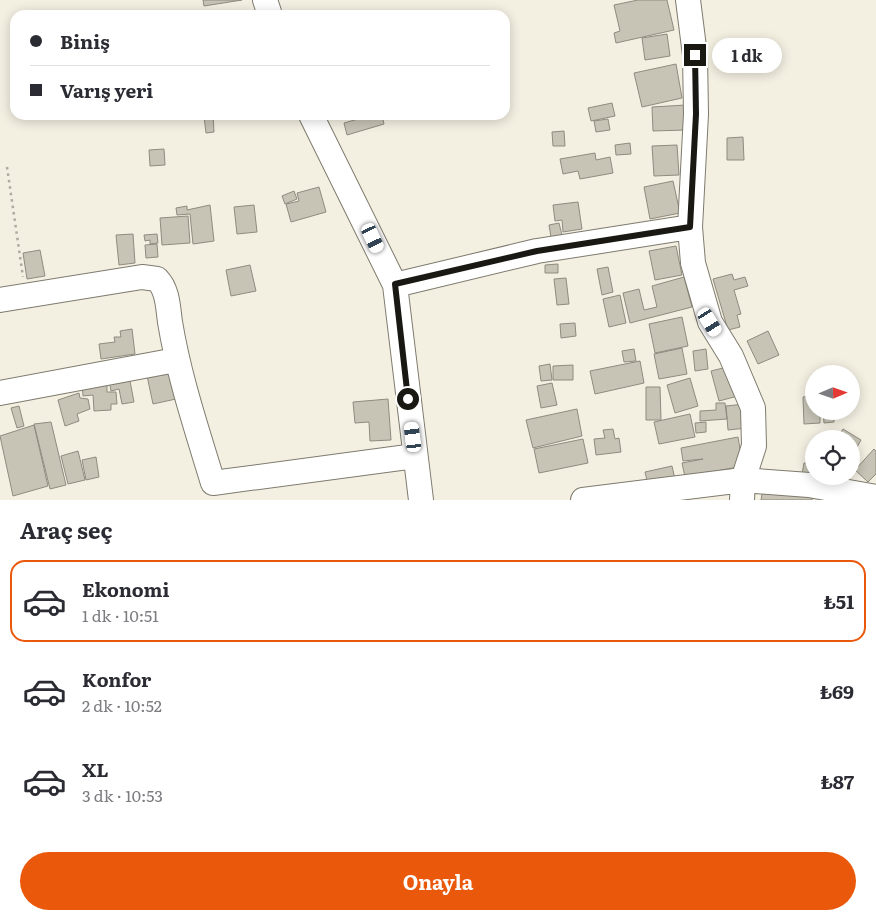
<!DOCTYPE html>
<html lang="tr">
<meta charset="utf-8">
<style>
:root{--surface:#fff;--page:#f2f2f3;--text:#2b2b33;--muted:#7c7c81;--line:#e1e1e2;--accent:#ea580c}
body{margin:0;font-family:Literata,serif;background:var(--page);color:var(--text);height:100vh;display:flex;flex-direction:column;font-size:19px;white-space:nowrap}
*{box-sizing:border-box;margin:0}
p{font-size:16px;color:var(--muted)}
.icon{flex:none;width:28px;height:28px;fill:none;stroke:currentColor;stroke-width:2;stroke-linecap:round;stroke-linejoin:round}
.map{position:relative;height:500px;overflow:hidden}
.drawer{display:flex;flex-direction:column;background:var(--surface);flex:1}
.drawer>*{flex:none}
.guide{position:absolute;left:10px;top:10px;width:500px;height:110px;border-radius:15px;box-shadow:0 2px 12px #0003;display:grid;align-content:center;height:110px;padding:0 20px;background:var(--surface)}
.needle{width:32px;rotate:88deg}
.tools{position:absolute;left:805px;top:365px;display:grid;gap:10px}
.tools a{display:grid;place-items:center;width:55px;height:55px;border-radius:50%;background:var(--surface);box-shadow:0 2px 12px #0003;font-size:25px}
.end{position:absolute;width:22px;height:22px;margin:-11px;border:6px solid #191813;background:#fff;box-shadow:0 0 0 2px #fff}
.from{border-radius:50%}
.bubble{position:absolute;height:35px;border-radius:18px;background:var(--surface);box-shadow:0 2px 12px #0003;font-size:16px;font-weight:700;line-height:35px;text-align:center}
.car{position:absolute;width:15px;height:30px;margin:-15px -8px;border-radius:6px;box-shadow:0 0 4px 1px #0007;background:linear-gradient(#fff 24%,#345 0 40%,#fff 0 76%,#345 0 86%,#fff 0)}
.guide b{display:flex;align-items:center;gap:18px;height:48px;font-size:19px}
.guide b+b{border-top:1px solid var(--line)}
.guide i{width:12px;height:12px;background:var(--text)}
ul{padding:0;list-style:none}
li{display:flex;align-items:center;gap:15px;height:82px;margin:0 10px 8px;padding:0 10px;border:2px solid transparent;border-radius:15px}
li div{flex:1}
li b{display:block;font-size:19px}
li em{font-style:normal;font-weight:700}
li.active{border-color:var(--accent)}
li>.icon{width:45px;height:45px;stroke-width:1.5}
h2{padding:0 20px;font-size:22px;line-height:60px}
.action{display:flex;gap:10px;margin-top:auto;padding:10px 20px}
.action a{flex:1;height:58px;border-radius:30px;background:var(--accent);color:#fff;font-size:20px;font-weight:700;line-height:58px;text-align:center}
.map>svg:first-child{display:block}
.building{fill:#c7c4b6;stroke:#8f8c7f}
.lines{fill:none;stroke-linecap:round;stroke-linejoin:round}
.minor-casing{stroke:#7e7b6e;stroke-width:26}
.path{stroke:#adaa9f;stroke-width:2.5;stroke-dasharray:2.5 4;stroke-linecap:butt}
.minor{stroke:#fff;stroke-width:24}
.route{stroke:#191813;stroke-width:6}
</style>
<div class="map">
<svg width="876" height="500" viewBox="0 0 876 500">
<rect width="100%" height="100%" fill="#f3efe1"/>
<!-- building -->
<path class="building" d="M203,0H242L204,6Z
M638,0H667L674,30L616,43L614,33L620,31L614,5Z
M410,11V15H381Z
M667,34L670,56L645,60L642,38Z
M676,64L682,98L642,107L634,73Z
M612,103L615,116L591,121L588,108Z
M686,105V130L653,131L652,107Z
M213,115L214,132L206,133L204,116Z
M372,115H382L384,124L347,135L344,123Z
M608,119L610,130L596,132L594,121Z
M564,131L565,146H553L552,132Z
M743,137L744,160H727V138Z
M630,143L631,154L616,155L615,145Z
M677,145L679,175L654,176L652,146Z
M164,149L165,165L150,166L149,150Z
M595,153L596,160L610,157L613,173L580,179L578,171L563,174L560,159Z
M673,181L680,213L650,219L644,187Z
M319,187L326,212L291,222L286,204L299,201L297,193Z
M294,191L297,199L285,204L282,196Z
M578,202L582,229L563,232L562,220L555,221L553,205Z
M210,205L214,241L193,244L190,214L177,215L176,208L187,206V210Z
M254,205L257,232L237,234L234,207Z
M188,216L190,243L162,245L160,218Z
M559,223L562,235L551,237L549,225Z
M133,234L135,263L119,265L116,235Z
M157,234L158,243L150,244V240L145,241L144,235Z
M157,244L158,257L146,258L145,245Z
M676,246L682,275L655,280L649,251Z
M40,250L45,276L27,279L23,253Z
M558,264V273H545V265Z
M250,265L256,291L231,296L226,270Z
M608,267L613,292L602,295L597,269Z
M732,274L734,280L745,277L748,286L734,290L741,314L737,315L740,327L728,330L713,279Z
M684,277L692,307L630,323L623,293L639,289L644,310L657,307L652,286Z
M566,278L569,304L557,305L554,279Z
M620,295L626,323L609,327L603,299Z
M682,317L688,346L655,353L649,324Z
M575,323L576,336L561,338L560,324Z
M132,329L135,354L101,359L99,344L115,342L114,337H121L120,331Z
M768,331L779,355L758,364L747,341Z
M682,348L687,374L659,379L654,354Z
M634,349L636,361L624,362L622,351Z
M706,349L708,369L695,371L693,351Z
M640,361L644,383L595,394L590,371Z
M550,364L552,380L541,381L539,366Z
M169,365L176,399L153,404L146,371Z
M573,365V380H553V366Z
M731,366L738,396L719,401L711,371Z
M129,376L134,402L122,404L119,389L111,391L109,380Z
M690,378L698,406L675,413L667,385Z
M107,381V392H116L117,404H111V410L94,411L93,395L83,396L82,383Z
M552,383L557,405L541,408L537,386Z
M646,387H660L661,420H646Z
M79,393L80,398L88,399L90,409L77,414L79,421L65,426L58,400Z
M814,396V411H820V423L804,424L803,397Z
M388,399L391,440L370,441L369,422L355,423L353,402Z
M716,403H725L727,419L700,421V411L716,410Z
M745,404L747,428L728,430L726,406Z
M19,406L24,426L17,428L11,408Z
M577,409L582,436L533,448L526,420Z
M823,411H834V422L824,423Z
M690,414L695,437L659,444L654,422Z
M51,422L66,485L50,489L34,424Z
M706,422V432L696,433L695,423Z
M34,425L48,486L13,496L0,436Z
M613,429L615,439L619,438L621,452L596,455L594,439L605,438L603,430Z
M843,429L861,440L852,456L851,439H837Z
M738,437L743,466L685,477L682,463L703,459L683,461L681,448Z
M583,439L588,463L539,473L534,449Z
M874,449L876,451V474L868,482L855,470Z
M78,451L85,480L68,484L61,456Z
M96,457L99,477L86,480L82,460Z
M804,463L814,464V476L802,474Z
M672,466L676,484L649,489L645,472Z
M763,488L814,493L812,500H761Z"/>
<g class="lines">
<!-- minor casing -->
<g class="minor-casing">
<path id="minor" d="M265,0L270,15
M688,0L695,55L696,114L690,227L693,263L710,322L731,356L753,408L754,446L743,480L742,500
M311,115L395,285L421,500
M395,285L537,251L690,227
M0,300L142,277L157,279C168,290 168,308 170,322C179,377 197,430 213,483L415,456
M0,393L176,360
M583,500L743,480L809,485L876,497"/>
</g>
<!-- path -->
<path class="path" d="M7,167L23,277"/>
<!-- minor -->
<use href="#minor" class="minor"/>
</g>
<g class="lines">
<!-- route -->
<path class="route" d="M408,399L395,284L537,251L690,227L696,114L695,55"/>
</g>
</svg>
<div class="tools">
<a><svg class="needle" viewBox="-14 -14 28 28"><path d="M0-13l5 13h-10z" fill="#e53935"/><path d="M0 13l5-13h-10z" fill="#7c7c81"/></svg></a>
<a><svg class="icon" aria-label="locate" viewBox="0 0 24 24"><circle cx="12" cy="12" r="6"/><path d="M12 2v4M12 18v4M2 12h4M18 12h4"/></svg></a>
</div>
<i class="end from" style="left:408px;top:399px"></i>
<i class="end" style="left:695px;top:55px"></i>
<div class="bubble" style="left:712px;top:38px;width:70px">1 dk</div>
<i class="car" style="left:373px;top:238px;rotate:155deg"></i>
<i class="car" style="left:710px;top:322px;rotate:148deg"></i>
<i class="car" style="left:413px;top:437px;rotate:353deg"></i>
<div class="guide">
<b><i class="from"></i>Biniş</b>
<b><i></i>Varış yeri</b>
</div>
</div>
<section class="drawer">
<h2>Araç seç</h2>
<ul>
<li class="active"><svg class="icon" aria-label="car" viewBox="0 0 24 24"><path d="M5 17H2v-5l4-1 3-4h7l3 4 3 1v5h-3M9 17h6M6 11h13"/><circle cx="7" cy="17" r="2"/><circle cx="17" cy="17" r="2"/></svg><div><b>Ekonomi</b><p>1 dk · 10:51</p></div><em>₺51</em></li>
<li><svg class="icon" aria-label="car" viewBox="0 0 24 24"><path d="M5 17H2v-5l4-1 3-4h7l3 4 3 1v5h-3M9 17h6M6 11h13"/><circle cx="7" cy="17" r="2"/><circle cx="17" cy="17" r="2"/></svg><div><b>Konfor</b><p>2 dk · 10:52</p></div><em>₺69</em></li>
<li><svg class="icon" aria-label="car" viewBox="0 0 24 24"><path d="M5 17H2v-5l4-1 3-4h7l3 4 3 1v5h-3M9 17h6M6 11h13"/><circle cx="7" cy="17" r="2"/><circle cx="17" cy="17" r="2"/></svg><div><b>XL</b><p>3 dk · 10:53</p></div><em>₺87</em></li>
</ul>
<div class="action"><a>Onayla</a></div>
</section>
